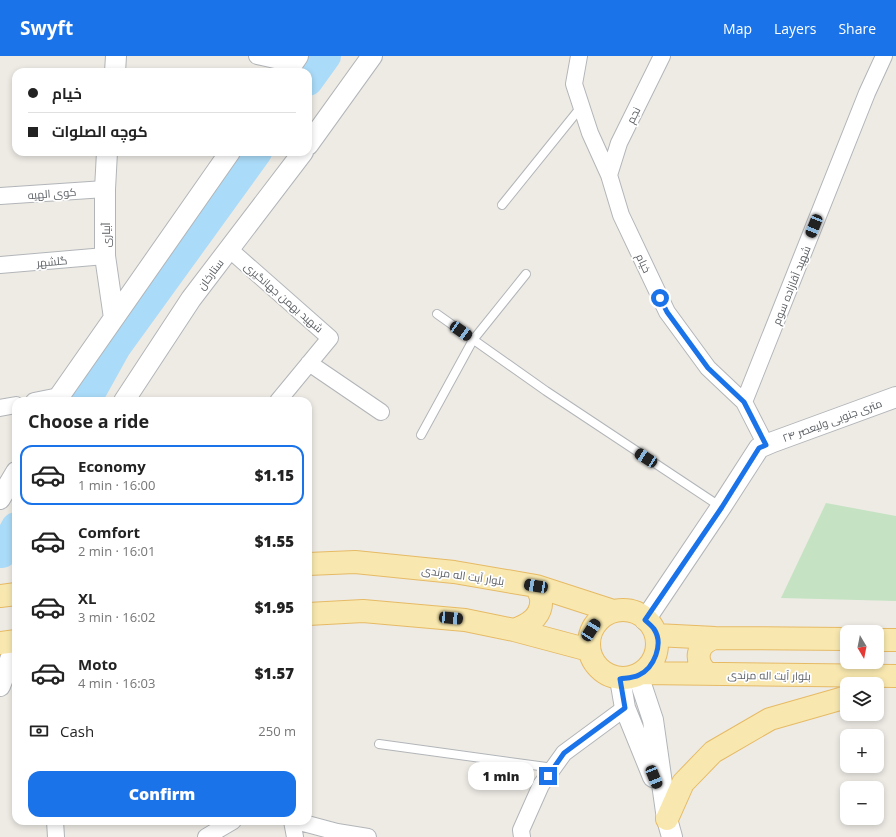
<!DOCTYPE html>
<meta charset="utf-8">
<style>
:root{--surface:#fff;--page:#f2f2f2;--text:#222;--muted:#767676;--line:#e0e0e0;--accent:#1a73e8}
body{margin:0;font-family:"Open Sans",Cairo,sans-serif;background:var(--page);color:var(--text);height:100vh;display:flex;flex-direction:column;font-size:15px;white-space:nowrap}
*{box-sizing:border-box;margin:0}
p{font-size:13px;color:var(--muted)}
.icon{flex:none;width:22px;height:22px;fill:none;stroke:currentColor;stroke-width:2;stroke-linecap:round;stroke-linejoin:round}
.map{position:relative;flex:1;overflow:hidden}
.drawer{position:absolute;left:12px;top:341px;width:300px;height:428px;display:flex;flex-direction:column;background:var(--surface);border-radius:12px;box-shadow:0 2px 6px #0003}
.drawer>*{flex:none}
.banner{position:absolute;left:12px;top:12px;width:300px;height:88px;border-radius:12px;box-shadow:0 2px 6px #0003;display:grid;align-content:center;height:88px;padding:0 16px;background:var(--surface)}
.needle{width:26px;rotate:170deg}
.buttons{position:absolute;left:840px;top:569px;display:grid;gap:8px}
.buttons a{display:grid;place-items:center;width:44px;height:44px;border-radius:8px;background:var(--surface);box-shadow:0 2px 6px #0003;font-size:20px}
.end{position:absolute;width:18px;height:18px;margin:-9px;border:5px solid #1a73e8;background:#fff;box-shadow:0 0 0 2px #fff}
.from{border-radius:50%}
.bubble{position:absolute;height:28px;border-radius:12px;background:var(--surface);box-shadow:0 2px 6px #0003;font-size:13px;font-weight:800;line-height:28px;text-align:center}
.car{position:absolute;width:12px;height:24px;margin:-12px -6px;border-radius:5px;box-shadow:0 0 3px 1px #0007;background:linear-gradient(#222 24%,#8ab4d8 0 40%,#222 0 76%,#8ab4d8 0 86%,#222 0)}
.banner b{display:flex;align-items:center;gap:14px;height:38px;font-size:15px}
.banner b+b{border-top:1px solid var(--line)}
.banner i{width:10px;height:10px;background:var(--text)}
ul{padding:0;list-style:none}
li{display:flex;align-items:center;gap:12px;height:60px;margin:0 8px 6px;padding:0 8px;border:2px solid transparent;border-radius:12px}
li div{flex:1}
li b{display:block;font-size:15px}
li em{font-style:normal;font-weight:800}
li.selected{border-color:var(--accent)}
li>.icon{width:36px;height:36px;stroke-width:1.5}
h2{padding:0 16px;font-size:18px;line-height:48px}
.pay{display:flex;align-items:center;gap:10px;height:44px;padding:0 16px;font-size:15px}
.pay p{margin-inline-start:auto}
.button{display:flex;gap:8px;margin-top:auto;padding:8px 16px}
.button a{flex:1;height:46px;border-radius:12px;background:var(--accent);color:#fff;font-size:16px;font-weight:800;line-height:46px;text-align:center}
header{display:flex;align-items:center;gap:24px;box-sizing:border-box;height:56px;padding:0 20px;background:var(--accent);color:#fff}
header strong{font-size:19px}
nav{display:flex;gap:22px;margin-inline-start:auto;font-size:14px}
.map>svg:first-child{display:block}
.green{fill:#c5e3c3}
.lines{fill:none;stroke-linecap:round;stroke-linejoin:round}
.river{stroke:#aadbf8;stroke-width:30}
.service-casing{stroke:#b2b5b8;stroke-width:10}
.minor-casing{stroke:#b2b5b8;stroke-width:18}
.tertiary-casing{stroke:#b2b5b8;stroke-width:22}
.primary-casing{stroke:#e6ba65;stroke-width:24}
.service{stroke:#fff;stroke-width:8}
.minor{stroke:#fff;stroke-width:16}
.tertiary{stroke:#fff;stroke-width:20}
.primary{stroke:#f8e8af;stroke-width:22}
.route{stroke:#1a73e8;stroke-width:5}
.labels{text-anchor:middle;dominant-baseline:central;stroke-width:3.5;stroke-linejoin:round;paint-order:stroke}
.street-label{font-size:11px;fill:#5c6064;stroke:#fff}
</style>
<header>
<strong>Swyft</strong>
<nav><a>Map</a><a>Layers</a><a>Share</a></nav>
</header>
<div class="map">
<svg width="896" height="781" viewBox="0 0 896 781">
<rect width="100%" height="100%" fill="#eeebe5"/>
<!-- green -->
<path class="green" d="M826,447L896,460V545L781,542Z"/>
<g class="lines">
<!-- river -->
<path class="river" d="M308,25L326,0
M86,345L116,291L257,96
M2,497L16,471"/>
<!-- service casing -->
<g class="service-casing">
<path id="service" d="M502,149L581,51
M437,258L546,335L721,451
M421,379L473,284L526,218
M379,688L554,712"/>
</g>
<!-- minor casing -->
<g class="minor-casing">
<path id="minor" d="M257,0L293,8
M579,0L574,28L590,77L609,119L621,159L667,256L708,312L744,346L766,389
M609,119L619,87L662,0
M0,140L105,133
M229,193L330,282L278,345
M0,209L105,200
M309,307L381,356
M34,345L59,340
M744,346L867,37L884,0
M0,352L16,349
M55,765L56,781
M292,765L295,781
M296,765L337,776L368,781
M206,781L233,765
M522,781L521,774L541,729L564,697L625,652"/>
</g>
<!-- tertiary casing -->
<g class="tertiary-casing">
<path id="tertiary" d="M115,16L116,0
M287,16L298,0
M308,89L372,0
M107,96L105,133V200L114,262
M56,345L230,96
M124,345L191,243L303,96
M0,443L16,416
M645,564L721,451L759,392L773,386L896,341
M638,619L653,664L667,763L672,781
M620,623L625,652L653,721
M0,630L16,588"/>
</g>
<!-- primary casing -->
<g class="primary-casing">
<path id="primary" d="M308,508L355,506L454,516L536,530L613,555
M0,540L16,538
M589 588a34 34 0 1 1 68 0a34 34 0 1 1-68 0Z
M308,558L363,555L465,564L514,574L589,594
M514,574C528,569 543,561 541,542C540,538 538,534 536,530
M656,579L715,582L847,583
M877,584H896
M0,587L16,585
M643,617L896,620
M709,618C693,607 696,587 715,582
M667,763L683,727L713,696L770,663L847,641"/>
</g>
<!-- service -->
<use href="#service" class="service"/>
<!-- minor -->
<use href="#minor" class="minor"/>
<!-- tertiary -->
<use href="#tertiary" class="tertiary"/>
<!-- primary -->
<use href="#primary" class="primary"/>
</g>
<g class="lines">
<!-- route -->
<path class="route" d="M548,720L564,697L625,652L620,623C626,622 633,622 639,619C654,612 664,588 654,573C652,570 648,567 645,564L722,451L759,392L766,389L744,346L708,312L667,256L660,242"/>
</g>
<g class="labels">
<!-- street labels -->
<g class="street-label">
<text transform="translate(633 59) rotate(-64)">نجم</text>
<text transform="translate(52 137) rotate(-4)">کوی الهیه</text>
<text transform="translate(105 179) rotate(-90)">آبیاری</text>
<text transform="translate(52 205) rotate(-5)">گلشهر</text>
<text transform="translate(644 207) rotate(65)">خیام</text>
<text transform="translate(210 218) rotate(-53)">ستارخان</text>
<text transform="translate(791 229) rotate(-68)">شهید آقازاده سوم</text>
<text transform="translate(284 241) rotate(41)">شهید بهمن جهانگیری</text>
<text transform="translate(832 364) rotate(-20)">۲۴ متری جنوبی ولیعصر</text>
<text transform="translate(463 519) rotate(8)">بلوار آیت اله مرندی</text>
<text transform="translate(769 619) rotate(1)">بلوار آیت اله مرندی</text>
</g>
</g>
</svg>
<div class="buttons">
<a><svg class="needle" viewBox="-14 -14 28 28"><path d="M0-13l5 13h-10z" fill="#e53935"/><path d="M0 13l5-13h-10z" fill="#767676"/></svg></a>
<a><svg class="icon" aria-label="layers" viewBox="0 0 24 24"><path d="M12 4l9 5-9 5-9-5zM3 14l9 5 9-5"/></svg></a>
<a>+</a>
<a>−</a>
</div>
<i class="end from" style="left:660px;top:242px"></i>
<i class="end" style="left:548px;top:720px"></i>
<div class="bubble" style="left:468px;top:706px;width:66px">1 min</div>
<i class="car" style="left:814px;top:170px;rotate:202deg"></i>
<i class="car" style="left:461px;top:275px;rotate:125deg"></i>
<i class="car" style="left:646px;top:402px;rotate:303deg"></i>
<i class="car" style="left:536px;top:530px;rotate:280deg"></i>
<i class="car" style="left:451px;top:562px;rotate:95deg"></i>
<i class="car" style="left:591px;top:574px;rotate:33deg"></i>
<i class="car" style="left:654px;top:721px;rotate:158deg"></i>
<div class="banner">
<b><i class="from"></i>خیام</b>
<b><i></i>کوچه الصلوات</b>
</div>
<section class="drawer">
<h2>Choose a ride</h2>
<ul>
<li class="selected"><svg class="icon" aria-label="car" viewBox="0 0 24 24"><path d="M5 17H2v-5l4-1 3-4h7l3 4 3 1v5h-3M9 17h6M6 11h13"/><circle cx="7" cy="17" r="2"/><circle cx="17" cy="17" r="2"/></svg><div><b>Economy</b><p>1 min · 16:00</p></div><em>$1.15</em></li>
<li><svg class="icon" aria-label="car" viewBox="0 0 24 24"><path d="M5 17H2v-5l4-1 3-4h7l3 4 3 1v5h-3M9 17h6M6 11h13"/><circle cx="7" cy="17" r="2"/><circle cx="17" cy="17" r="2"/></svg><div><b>Comfort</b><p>2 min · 16:01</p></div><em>$1.55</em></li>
<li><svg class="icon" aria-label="car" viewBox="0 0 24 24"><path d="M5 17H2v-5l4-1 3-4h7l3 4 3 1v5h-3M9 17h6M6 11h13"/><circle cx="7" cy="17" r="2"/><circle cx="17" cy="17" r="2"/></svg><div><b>XL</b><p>3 min · 16:02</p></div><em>$1.95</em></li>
<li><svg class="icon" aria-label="car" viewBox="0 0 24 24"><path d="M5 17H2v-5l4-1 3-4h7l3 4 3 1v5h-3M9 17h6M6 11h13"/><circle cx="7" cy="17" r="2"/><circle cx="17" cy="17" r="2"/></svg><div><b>Moto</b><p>4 min · 16:03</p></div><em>$1.57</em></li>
</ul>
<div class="pay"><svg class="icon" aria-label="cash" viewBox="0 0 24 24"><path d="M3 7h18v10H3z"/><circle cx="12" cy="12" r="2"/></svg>Cash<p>250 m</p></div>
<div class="button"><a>Confirm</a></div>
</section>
</div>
